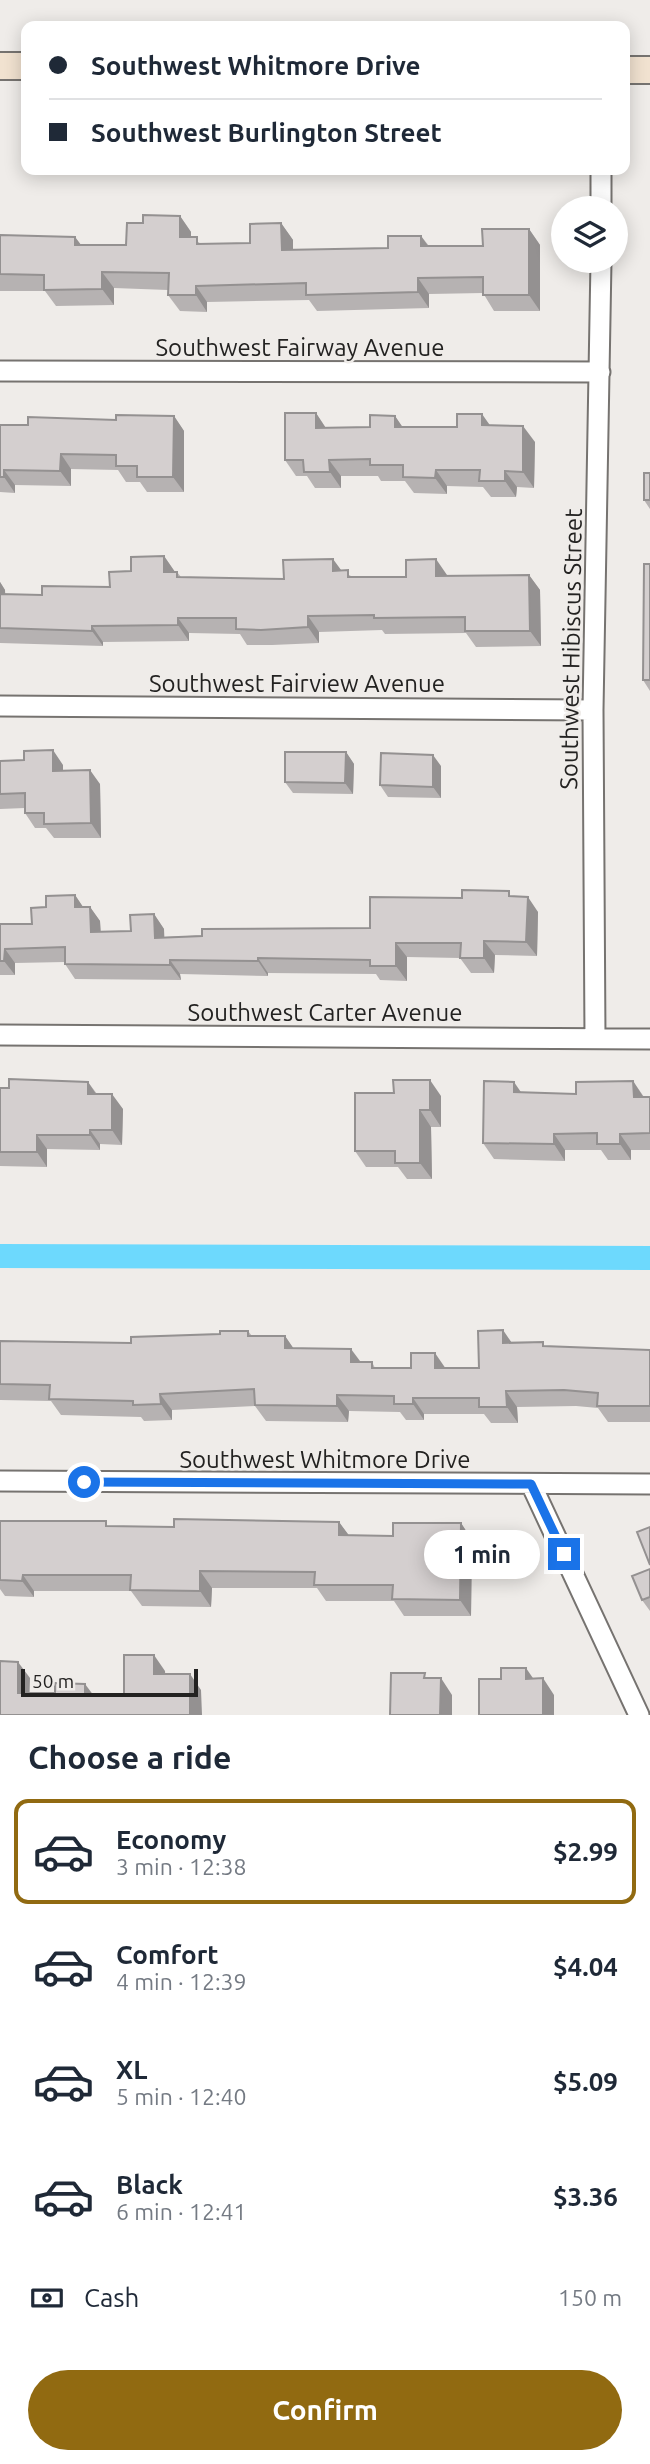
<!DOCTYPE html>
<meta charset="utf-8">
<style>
:root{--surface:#fff;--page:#f6f6f7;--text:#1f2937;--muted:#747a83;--line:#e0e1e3;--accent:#916a11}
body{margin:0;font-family:Ubuntu,sans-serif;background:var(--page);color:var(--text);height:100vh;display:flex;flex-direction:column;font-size:26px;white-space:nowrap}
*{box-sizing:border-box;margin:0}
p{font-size:23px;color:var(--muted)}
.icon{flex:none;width:38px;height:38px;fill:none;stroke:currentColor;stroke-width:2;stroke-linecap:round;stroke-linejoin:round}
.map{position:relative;height:1715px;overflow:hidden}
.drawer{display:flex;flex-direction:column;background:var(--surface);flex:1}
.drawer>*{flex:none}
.top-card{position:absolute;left:21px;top:21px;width:609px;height:154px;border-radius:14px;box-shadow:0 4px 18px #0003;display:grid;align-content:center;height:154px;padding:0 28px;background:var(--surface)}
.buttons{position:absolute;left:551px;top:196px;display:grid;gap:14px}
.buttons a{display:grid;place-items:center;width:77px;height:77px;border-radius:50%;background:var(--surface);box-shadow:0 4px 18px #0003;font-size:35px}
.scale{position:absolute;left:21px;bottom:18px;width:177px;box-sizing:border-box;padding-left:7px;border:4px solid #232221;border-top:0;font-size:19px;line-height:24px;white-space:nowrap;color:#232221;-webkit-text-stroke:5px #efece9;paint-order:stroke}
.end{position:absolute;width:32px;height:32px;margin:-16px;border:9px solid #1a73e8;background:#fff;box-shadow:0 0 0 4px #fff}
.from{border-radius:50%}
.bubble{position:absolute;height:49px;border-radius:24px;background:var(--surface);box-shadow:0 4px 18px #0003;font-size:23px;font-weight:700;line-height:49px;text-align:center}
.top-card b{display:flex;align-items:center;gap:24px;height:66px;font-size:26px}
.top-card b+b{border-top:2px solid var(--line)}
.top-card i{width:18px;height:18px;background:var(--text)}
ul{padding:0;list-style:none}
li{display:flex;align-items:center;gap:21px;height:105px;margin:0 14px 10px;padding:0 14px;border:4px solid transparent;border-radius:14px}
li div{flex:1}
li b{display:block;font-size:26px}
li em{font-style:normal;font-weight:700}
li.selected{border-color:var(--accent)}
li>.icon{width:63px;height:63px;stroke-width:1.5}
h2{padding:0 28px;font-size:32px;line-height:84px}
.pay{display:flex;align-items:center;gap:18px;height:77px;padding:0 28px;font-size:26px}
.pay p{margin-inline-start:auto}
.primary-button{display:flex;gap:14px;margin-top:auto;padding:14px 28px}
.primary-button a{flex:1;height:80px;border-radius:42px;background:var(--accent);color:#fff;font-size:28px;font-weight:700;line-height:80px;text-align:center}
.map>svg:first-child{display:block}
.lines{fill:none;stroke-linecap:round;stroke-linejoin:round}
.canal{stroke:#6dd9fd;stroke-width:24}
.street-casing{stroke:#767370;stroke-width:23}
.secondary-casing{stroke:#767370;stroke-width:30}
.street{stroke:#fff;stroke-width:19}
.secondary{stroke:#f1e2d0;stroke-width:26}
.wall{fill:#b6b2b2}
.shaded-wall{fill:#949191}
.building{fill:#d4cfcf;stroke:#949191;stroke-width:2}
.route{stroke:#1a73e8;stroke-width:9}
.labels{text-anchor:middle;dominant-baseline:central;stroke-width:5;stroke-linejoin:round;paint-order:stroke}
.street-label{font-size:24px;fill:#232221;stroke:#efece9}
</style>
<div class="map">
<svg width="650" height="1715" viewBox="0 0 650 1715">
<rect width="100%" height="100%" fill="#efece9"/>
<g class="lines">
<!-- canal -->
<path class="canal" d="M0,1256L650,1258"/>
<!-- street casing -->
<g class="street-casing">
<path id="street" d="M601,208V170
M0,371L600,372
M0,706L593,710
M0,1035L650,1039
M595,1038L593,710L601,261
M0,1481L650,1484
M531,1484L639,1715"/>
</g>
<!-- secondary casing -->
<g class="secondary-casing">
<path id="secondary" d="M0,66H26
M625,70H650"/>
</g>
<!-- street -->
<use href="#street" class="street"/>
<!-- secondary -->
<use href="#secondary" class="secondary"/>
</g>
<!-- wall -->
<path class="wall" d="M180,216L191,232V237L201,244L250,243L281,223L293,240V250L388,248L421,236L429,246H483L529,229L540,245V311H494L483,293L429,294V308L317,311L309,300L207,302V312L180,311L168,295V290L114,288V305L56,306L45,291H0V235L75,237L81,245H126L143,223Z
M316,413L326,428L370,427L395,416L402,427H457L490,426L535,442L534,488L517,487L516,497H491L483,487L447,486V494L414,493L405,481H381L378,476H341V488H315L307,476H296L285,460Z
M174,416L184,431V492H147L140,482H126L118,470L71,469V486L15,485V493L0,492V425H28Z
M650,473V509L644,500Z
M164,556L175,572H177L181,577L284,579L341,571L353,577L529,575L540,590L541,646L476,647L466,633L385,634L382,630L319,632V643L272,645H247L240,634L189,633V641L103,642V646L0,643V582L5,590V594L42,595L110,587L131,571Z
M650,564V691L643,680Z
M346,752L354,764L353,794L293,793L285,782Z
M0,761L63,765V771L100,784L101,838H54L46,828H35L25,813V808L0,809Z
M441,766V798L388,797L380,785Z
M75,895L83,907H90L100,921L101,932L131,931L154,914L164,929V937L370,928L462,898L513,897L538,912L537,956L495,955L494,973H471L460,958L407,957V981L380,980L376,974L268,973V976L180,974L181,980L75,979L65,964V962L15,963V975H0V924H32L46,907Z
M633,1081L644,1097H650V1150H631V1160H608L601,1150H565V1161L494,1159L483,1143L521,1092L576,1094Z
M88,1082L97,1094L123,1109L122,1145L100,1144V1150L47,1149V1167L0,1166V1088Z
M441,1096V1127H431L432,1179H407L398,1167H366L355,1151Z
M248,1331L252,1336H285L293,1348L360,1362H372L375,1368H479L511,1343L546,1347L650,1350V1422H608L598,1408L576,1406L517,1407L518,1423H491L484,1414H424V1420H406L400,1412L349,1411L348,1422L266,1421L255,1406L172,1410V1420L144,1421L141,1417L61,1415L51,1401L0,1400V1341L131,1343L220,1334Z
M0,1521L110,1526L174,1527L339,1522L348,1535L393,1536L461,1523L472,1540L471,1616H404L394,1601H326L317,1588H212L211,1607L142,1606L131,1591H34V1597L5,1596L0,1589Z
M650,1569V1611L642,1600Z"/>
<!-- shaded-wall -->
<path class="shaded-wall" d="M180,216L191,232V253L180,237Z
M281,223L293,240V266L282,250Z
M529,229L540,245V311L529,295Z
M421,236L433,253L421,246Z
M75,237L87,253L75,245Z
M102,272L114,288V305L102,289Z
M418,278L429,294V308L418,292Z
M196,286L207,302V312L196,295Z
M316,413L327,430L316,428Z
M482,414L494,431L482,425Z
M174,416L184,431V492L173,477Z
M395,416L406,432L395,427Z
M523,426L535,442L534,488L523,472Z
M61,454L71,469V486L60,471Z
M329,460L341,476V488L330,472Z
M4,470L15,485V493L4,477Z
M436,470L447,486V494L435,478Z
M505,471L517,487L516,497L505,481Z
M164,556L175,572H164Z
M333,559L344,574L333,571Z
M436,559L447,575L436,576Z
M529,575L540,590L541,646L530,631Z
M0,582L5,590L6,609L0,601Z
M308,616L319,632V643L308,627Z
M178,618L189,633V641L178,625Z
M92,626L103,642V646L92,631Z
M53,750L63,765V785L53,771Z
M346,752L354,764L353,794L345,783Z
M433,755L441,766V798L433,787Z
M90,770L100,784L101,838L91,823Z
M75,895L85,910L75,907Z
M528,897L538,912L537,956L526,942Z
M90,907L100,921L101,947L91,932Z
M154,914L164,929L165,952L155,938Z
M484,941L495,955L494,973L484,958Z
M396,943L407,957V981L396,966Z
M5,949L15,963V975L4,961Z
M258,958L268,973V976L258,961Z
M170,960L180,974L181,980L170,965Z
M430,1080L441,1096V1127L430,1110Z
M633,1081L644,1098L634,1097Z
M88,1082L98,1097L88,1094Z
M514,1082L525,1098L514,1092Z
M112,1094L123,1109L122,1145L112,1130Z
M420,1110L431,1127L432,1179L420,1163Z
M90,1130L100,1144V1150L90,1135Z
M554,1134L565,1150V1161L554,1144Z
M620,1134L631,1150V1160L620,1144Z
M37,1135L47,1149V1167L37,1152Z
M503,1330L514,1346L503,1343Z
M285,1336L296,1352L285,1348Z
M351,1349L363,1365L351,1362Z
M435,1353L446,1369L435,1368Z
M506,1391L517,1407L518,1423L507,1407Z
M160,1394L172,1410V1420L161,1404Z
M337,1395L349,1411L348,1422L337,1406Z
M413,1398L424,1414V1420L413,1404Z
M339,1522L351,1538L339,1535Z
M461,1523L472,1540L471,1616L460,1600Z
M200,1571L212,1588L211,1607L200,1591Z
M23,1575L34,1591V1597L22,1581Z
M154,1655L165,1671L166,1690L154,1674Z
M18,1662L30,1678L29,1710L18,1693Z
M526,1668L537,1684L526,1679Z
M190,1674L201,1690L202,1715H190Z
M441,1678L452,1695V1715H440Z
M543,1678L554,1695V1715H543Z
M85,1684L97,1700L85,1694Z"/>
<!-- building -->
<path class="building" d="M143,215L180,216V237H197V244L250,243V224L281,223L282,250L388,248V236H421V246H483L482,229H529V295H483V277L418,278V292L306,295V283L196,286V295H168L169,273L102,272V289L44,290V275L0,274V235L75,237V245H126L127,223H143Z
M285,413H316V428L370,427V415L395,416V427H457V414H482V425L523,426V472L505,471V481H479L480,470H436L435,478L403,477V465H370V459L329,460L330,472H304L303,460H285Z
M116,415L174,416L173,477H137V466H116V455L61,454L60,471L4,470V477H0V425H28V417L116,420Z
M644,473H650V500H644Z
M164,556V572H177V577L284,579L283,560L333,559V571L348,570V577H406V560L436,559V576L529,575L530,631H465V617L374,618V615L308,616V627L261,630L236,629V618H178V625L92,626V631L0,628V594L42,595V586L110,587L109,572L131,571V557Z
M644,564H650V680H643Z
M53,750V771L90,770L91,823L44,824V813H25V793L0,794V761L24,760V751Z
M285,752H346L345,783L285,782Z
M381,753L433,755V787L380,785Z
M462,890L509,891V896L528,897L526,942L484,941V958H460L461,943H396V966H370V960L258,958V961L170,960V965L65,964V947L5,949L4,961H0V924H32L31,908L46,907V896L75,895V907H90L91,932L131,931L130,915L154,914L155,938L202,936V929L370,928V897L462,898Z
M9,1079L88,1082V1094H112V1130H90V1135H37V1152H0V1088H9Z
M393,1080H430V1110H420V1163H395V1151H355V1093H394Z
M484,1081L514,1082V1092L576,1094V1082L633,1081L634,1097H650V1133L620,1134V1144H597V1133L554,1134V1144L483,1143Z
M503,1330V1343L543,1342V1346L650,1350V1406H597L598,1393L564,1390L506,1391L507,1407H479V1398H413V1404H394V1396L337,1395V1406L255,1405L254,1389L160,1394L161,1404L133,1405V1401L49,1399L50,1385L0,1384V1341L131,1343V1337L220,1334V1331H248V1336H285V1348L351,1349V1362H372V1368H411V1353H435V1368H479L478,1331Z
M174,1519L339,1522V1535L393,1536V1523H461L460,1600L392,1599L393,1585H314L315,1572L200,1571V1591L130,1590L131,1575H23L22,1581L0,1580V1521H106V1526L174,1527Z
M650,1527V1565L637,1532Z
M650,1569V1597L642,1600L632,1576Z
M124,1655H154V1674H190V1715H0V1661L18,1662V1693H55V1683L85,1684V1694H124Z
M501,1668H526V1679L543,1678V1715H479V1679H501Z
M391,1673H425L424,1678H441L440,1715H390Z"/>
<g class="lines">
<!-- route -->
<path class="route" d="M84,1482L531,1484L564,1554"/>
</g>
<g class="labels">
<!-- street labels -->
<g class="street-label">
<text x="300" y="347">Southwest Fairway Avenue</text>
<text transform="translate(571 649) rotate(-89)">Southwest Hibiscus Street</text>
<text x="297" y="683">Southwest Fairview Avenue</text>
<text x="325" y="1012">Southwest Carter Avenue</text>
<text x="325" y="1459">Southwest Whitmore Drive</text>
</g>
</g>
</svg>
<div class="buttons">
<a><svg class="icon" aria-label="layers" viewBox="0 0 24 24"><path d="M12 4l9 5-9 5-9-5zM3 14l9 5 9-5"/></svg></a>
</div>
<div class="scale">50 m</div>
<i class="end from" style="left:84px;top:1482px"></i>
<i class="end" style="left:564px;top:1554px"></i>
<div class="bubble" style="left:424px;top:1530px;width:116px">1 min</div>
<div class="top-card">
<b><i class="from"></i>Southwest Whitmore Drive</b>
<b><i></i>Southwest Burlington Street</b>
</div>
</div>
<section class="drawer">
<h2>Choose a ride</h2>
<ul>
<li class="selected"><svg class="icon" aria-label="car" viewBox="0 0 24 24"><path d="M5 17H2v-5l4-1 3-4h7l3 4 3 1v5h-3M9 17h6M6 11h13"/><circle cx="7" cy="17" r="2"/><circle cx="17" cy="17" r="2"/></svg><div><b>Economy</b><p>3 min · 12:38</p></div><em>$2.99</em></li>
<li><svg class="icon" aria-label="car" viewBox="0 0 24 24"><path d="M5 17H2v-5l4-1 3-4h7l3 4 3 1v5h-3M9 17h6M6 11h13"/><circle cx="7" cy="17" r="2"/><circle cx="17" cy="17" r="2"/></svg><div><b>Comfort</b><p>4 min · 12:39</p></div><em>$4.04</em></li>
<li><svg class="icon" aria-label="car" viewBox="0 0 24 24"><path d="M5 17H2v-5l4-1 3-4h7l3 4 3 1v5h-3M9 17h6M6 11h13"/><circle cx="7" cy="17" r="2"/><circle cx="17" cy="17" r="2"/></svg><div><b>XL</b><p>5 min · 12:40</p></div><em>$5.09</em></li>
<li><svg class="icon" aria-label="car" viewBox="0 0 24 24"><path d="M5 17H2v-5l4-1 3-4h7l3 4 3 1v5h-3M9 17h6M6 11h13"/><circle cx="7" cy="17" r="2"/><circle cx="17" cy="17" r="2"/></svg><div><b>Black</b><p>6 min · 12:41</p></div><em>$3.36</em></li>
</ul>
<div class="pay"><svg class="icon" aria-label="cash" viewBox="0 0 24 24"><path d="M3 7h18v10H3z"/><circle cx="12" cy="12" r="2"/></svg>Cash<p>150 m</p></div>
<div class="primary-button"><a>Confirm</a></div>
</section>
